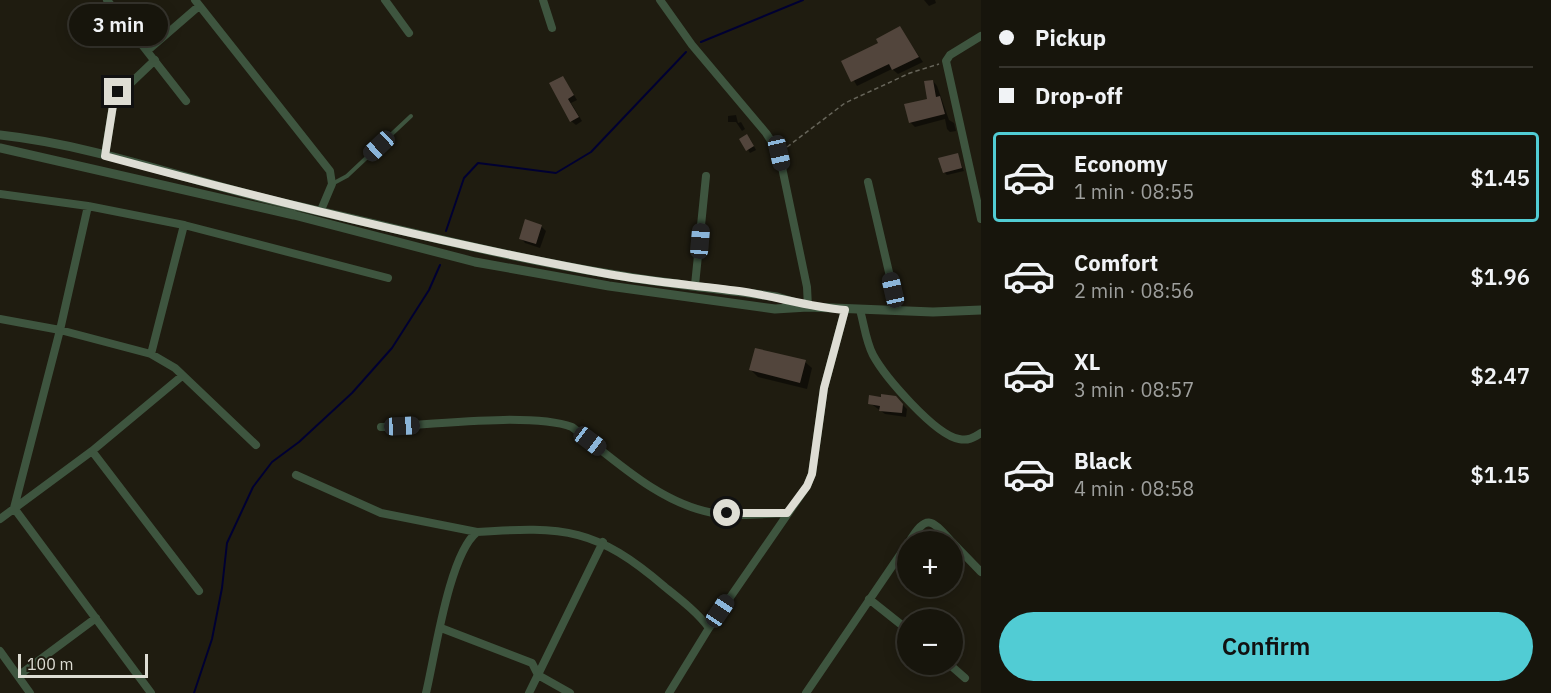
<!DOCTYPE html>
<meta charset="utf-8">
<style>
:root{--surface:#17150c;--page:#24221a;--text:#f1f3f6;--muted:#9e9f9d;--line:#36342d;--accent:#51ccd4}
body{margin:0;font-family:"IBM Plex Sans",sans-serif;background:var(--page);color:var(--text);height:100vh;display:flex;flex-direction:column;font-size:22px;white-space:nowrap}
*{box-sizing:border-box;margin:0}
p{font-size:20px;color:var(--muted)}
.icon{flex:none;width:33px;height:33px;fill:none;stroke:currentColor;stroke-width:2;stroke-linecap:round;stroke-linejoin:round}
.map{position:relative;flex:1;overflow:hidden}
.sheet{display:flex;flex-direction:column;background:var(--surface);width:570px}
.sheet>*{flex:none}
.guide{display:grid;align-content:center;height:132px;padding:0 18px;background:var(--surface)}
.fabs{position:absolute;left:897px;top:531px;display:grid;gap:12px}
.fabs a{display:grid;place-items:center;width:66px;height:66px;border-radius:50%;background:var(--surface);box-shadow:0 3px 15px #0003,0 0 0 2px var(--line);font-size:30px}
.scale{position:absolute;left:18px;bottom:15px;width:130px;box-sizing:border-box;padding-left:6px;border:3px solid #deddd4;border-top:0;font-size:16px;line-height:21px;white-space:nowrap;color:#deddd4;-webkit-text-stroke:4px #1f1c10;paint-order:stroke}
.end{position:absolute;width:27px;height:27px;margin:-14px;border:8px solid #deddd4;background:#111;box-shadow:0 0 0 3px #111}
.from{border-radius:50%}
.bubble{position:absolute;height:42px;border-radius:21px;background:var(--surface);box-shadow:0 3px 15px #0003,0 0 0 2px var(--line);font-size:20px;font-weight:600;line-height:42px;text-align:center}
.car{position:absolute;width:18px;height:36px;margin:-18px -9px;border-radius:8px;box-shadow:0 0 4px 2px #0007;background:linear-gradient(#222 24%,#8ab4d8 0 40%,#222 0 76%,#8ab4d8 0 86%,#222 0)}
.guide b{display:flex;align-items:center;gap:21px;height:57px;font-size:22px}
.guide b+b{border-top:2px solid var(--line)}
.guide i{width:15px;height:15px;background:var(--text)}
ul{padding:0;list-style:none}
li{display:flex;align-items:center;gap:18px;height:90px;margin:0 12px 9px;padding:0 6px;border:3px solid transparent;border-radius:6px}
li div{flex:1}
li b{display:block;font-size:22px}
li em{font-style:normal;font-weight:600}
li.active{border-color:var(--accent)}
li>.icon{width:54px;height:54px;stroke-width:1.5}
.cta{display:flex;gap:12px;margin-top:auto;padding:12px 18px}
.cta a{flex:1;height:69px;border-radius:36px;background:var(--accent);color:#111;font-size:24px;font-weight:600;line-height:69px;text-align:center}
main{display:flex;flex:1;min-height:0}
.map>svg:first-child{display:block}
.shadow{fill:#0007}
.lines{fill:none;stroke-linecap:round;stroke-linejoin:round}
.stream{stroke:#000032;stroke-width:2}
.building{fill:#52453c}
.path{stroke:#67655a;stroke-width:1.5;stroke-dasharray:4.5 3;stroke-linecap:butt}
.service{stroke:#3e553f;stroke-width:4}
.minor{stroke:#3e553f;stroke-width:8}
.tertiary{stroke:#3e553f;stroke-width:9}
.route{stroke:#deddd4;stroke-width:8}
</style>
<main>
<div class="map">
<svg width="981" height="693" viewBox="0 0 981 693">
<rect width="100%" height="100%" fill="#1f1c10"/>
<!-- shadow -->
<path class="shadow" d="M924,0H935L936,3L929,6Z
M900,28L923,62L898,74L892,69L857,86L843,62L880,44Z
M563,77L577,100L571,103L582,121L576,125L571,121Z
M933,81L937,86L949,120L954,123L956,131L950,132L947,129L945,119L915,127L910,122L929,100Z
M736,115L738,123L741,122L745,129L742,131L736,122H728V116Z
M741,139H750L756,150L750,153Z
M957,154L964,171L947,175L944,172Z
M541,226L546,231L540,248L525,243L521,238Z
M805,362L812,368L807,389L758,377L751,370Z
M871,396L896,398L907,409L906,417L885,414L870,403Z"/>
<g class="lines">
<!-- stream -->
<path class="stream" d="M701,42L803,0
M446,231L464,178L478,163L556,173L591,152L686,52
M194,693L212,639L222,588L227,543L253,487L272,462L299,442L352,393L392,348L429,290L440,265"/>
</g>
<!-- building -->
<path class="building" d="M900,26L919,57L892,70L889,64L851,82L841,61L878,43L876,39Z
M563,76L574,95L568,99L579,117L570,122L549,83Z
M933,80L936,97L940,96L945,114L909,123L904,104L927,99L924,81Z
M747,134L754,146L746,151L739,139Z
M958,153L962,168L943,173L938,158Z
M525,219L542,225L536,244L519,239Z
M755,348L806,360L800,383L749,370Z
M881,394L896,396L903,404L902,413L879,411L880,406L868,404L869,395L881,397Z"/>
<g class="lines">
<!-- path -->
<path class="path" d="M787,147L845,103L910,73L939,64"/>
<!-- service -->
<path class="service" d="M332,184L347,176L411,116"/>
<!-- minor -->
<path class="minor" d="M107,0L186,101
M195,0L330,171L332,184L321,210
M385,0L409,33
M543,0L552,28
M660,0L692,45L766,133L779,153L807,287L808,307
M981,36L950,55L946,61L981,219
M147,51L199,6
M105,155L114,99L155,60
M868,182L898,311
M0,194L88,206L184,225L388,278
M88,206L60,330L14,508L151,693
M695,285L706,176
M860,310C864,324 866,342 873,355C885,377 935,435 959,439C968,441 973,438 981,433
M0,319L60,330L151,354L175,368L256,445
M151,354L184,225
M381,427C428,425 531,412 572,427C615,460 659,503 713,513C737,517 763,514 787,513
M92,451L199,591
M296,475L381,513L477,532
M0,519L92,451L182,376
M909,542C927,513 931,519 952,542
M952,542L981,572
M869,599L908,630
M441,628L532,663L538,675L570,693
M0,651L30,693
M949,664L965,678
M18,676L96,618
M426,693C435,656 449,554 477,532C565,526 596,528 665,587C680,599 697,612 709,628
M529,693L603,542
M669,693L709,628L807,486L812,474L824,388L845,310
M806,693L908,543"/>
<!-- tertiary -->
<path class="tertiary" d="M0,135C101,146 197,184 296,206C400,229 504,257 610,274C666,284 722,289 777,297L803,305
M0,148L294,215L475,262L609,286L775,309L808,307L933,312L981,310"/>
</g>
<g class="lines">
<!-- route -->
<path class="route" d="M118,92L114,99L105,156C271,201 439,243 608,274C651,282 695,285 739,291C775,296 809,307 845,310L824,388L812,474L807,486L787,513H727"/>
</g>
</svg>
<div class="fabs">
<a>+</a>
<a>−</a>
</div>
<div class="scale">100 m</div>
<i class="end from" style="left:727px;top:513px"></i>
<i class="end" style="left:118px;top:92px"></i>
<div class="bubble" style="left:69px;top:4px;width:99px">3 min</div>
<i class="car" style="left:379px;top:146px;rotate:227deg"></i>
<i class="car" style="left:779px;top:153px;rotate:167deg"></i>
<i class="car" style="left:700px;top:241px;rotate:5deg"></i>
<i class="car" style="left:893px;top:290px;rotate:347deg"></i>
<i class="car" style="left:402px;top:426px;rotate:87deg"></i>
<i class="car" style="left:590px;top:441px;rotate:127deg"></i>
<i class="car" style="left:720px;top:611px;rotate:34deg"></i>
</div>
<section class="sheet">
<div class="guide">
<b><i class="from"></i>Pickup</b>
<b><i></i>Drop-off</b>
</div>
<ul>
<li class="active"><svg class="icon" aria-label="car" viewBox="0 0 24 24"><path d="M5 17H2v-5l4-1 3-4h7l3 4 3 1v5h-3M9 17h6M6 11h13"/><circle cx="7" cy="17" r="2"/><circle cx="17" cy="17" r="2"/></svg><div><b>Economy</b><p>1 min · 08:55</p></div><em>$1.45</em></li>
<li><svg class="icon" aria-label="car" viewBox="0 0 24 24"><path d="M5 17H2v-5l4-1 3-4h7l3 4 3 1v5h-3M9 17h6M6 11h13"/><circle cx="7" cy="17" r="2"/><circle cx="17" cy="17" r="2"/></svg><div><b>Comfort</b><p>2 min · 08:56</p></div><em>$1.96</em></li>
<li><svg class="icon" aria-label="car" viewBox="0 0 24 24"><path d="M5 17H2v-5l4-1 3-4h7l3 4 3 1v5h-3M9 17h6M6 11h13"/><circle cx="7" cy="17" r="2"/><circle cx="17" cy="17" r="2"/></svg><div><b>XL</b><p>3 min · 08:57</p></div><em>$2.47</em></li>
<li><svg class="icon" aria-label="car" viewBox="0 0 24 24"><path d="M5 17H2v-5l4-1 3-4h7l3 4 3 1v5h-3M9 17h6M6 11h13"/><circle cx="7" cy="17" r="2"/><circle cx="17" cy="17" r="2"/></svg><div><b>Black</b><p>4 min · 08:58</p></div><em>$1.15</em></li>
</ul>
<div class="cta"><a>Confirm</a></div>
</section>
</main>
